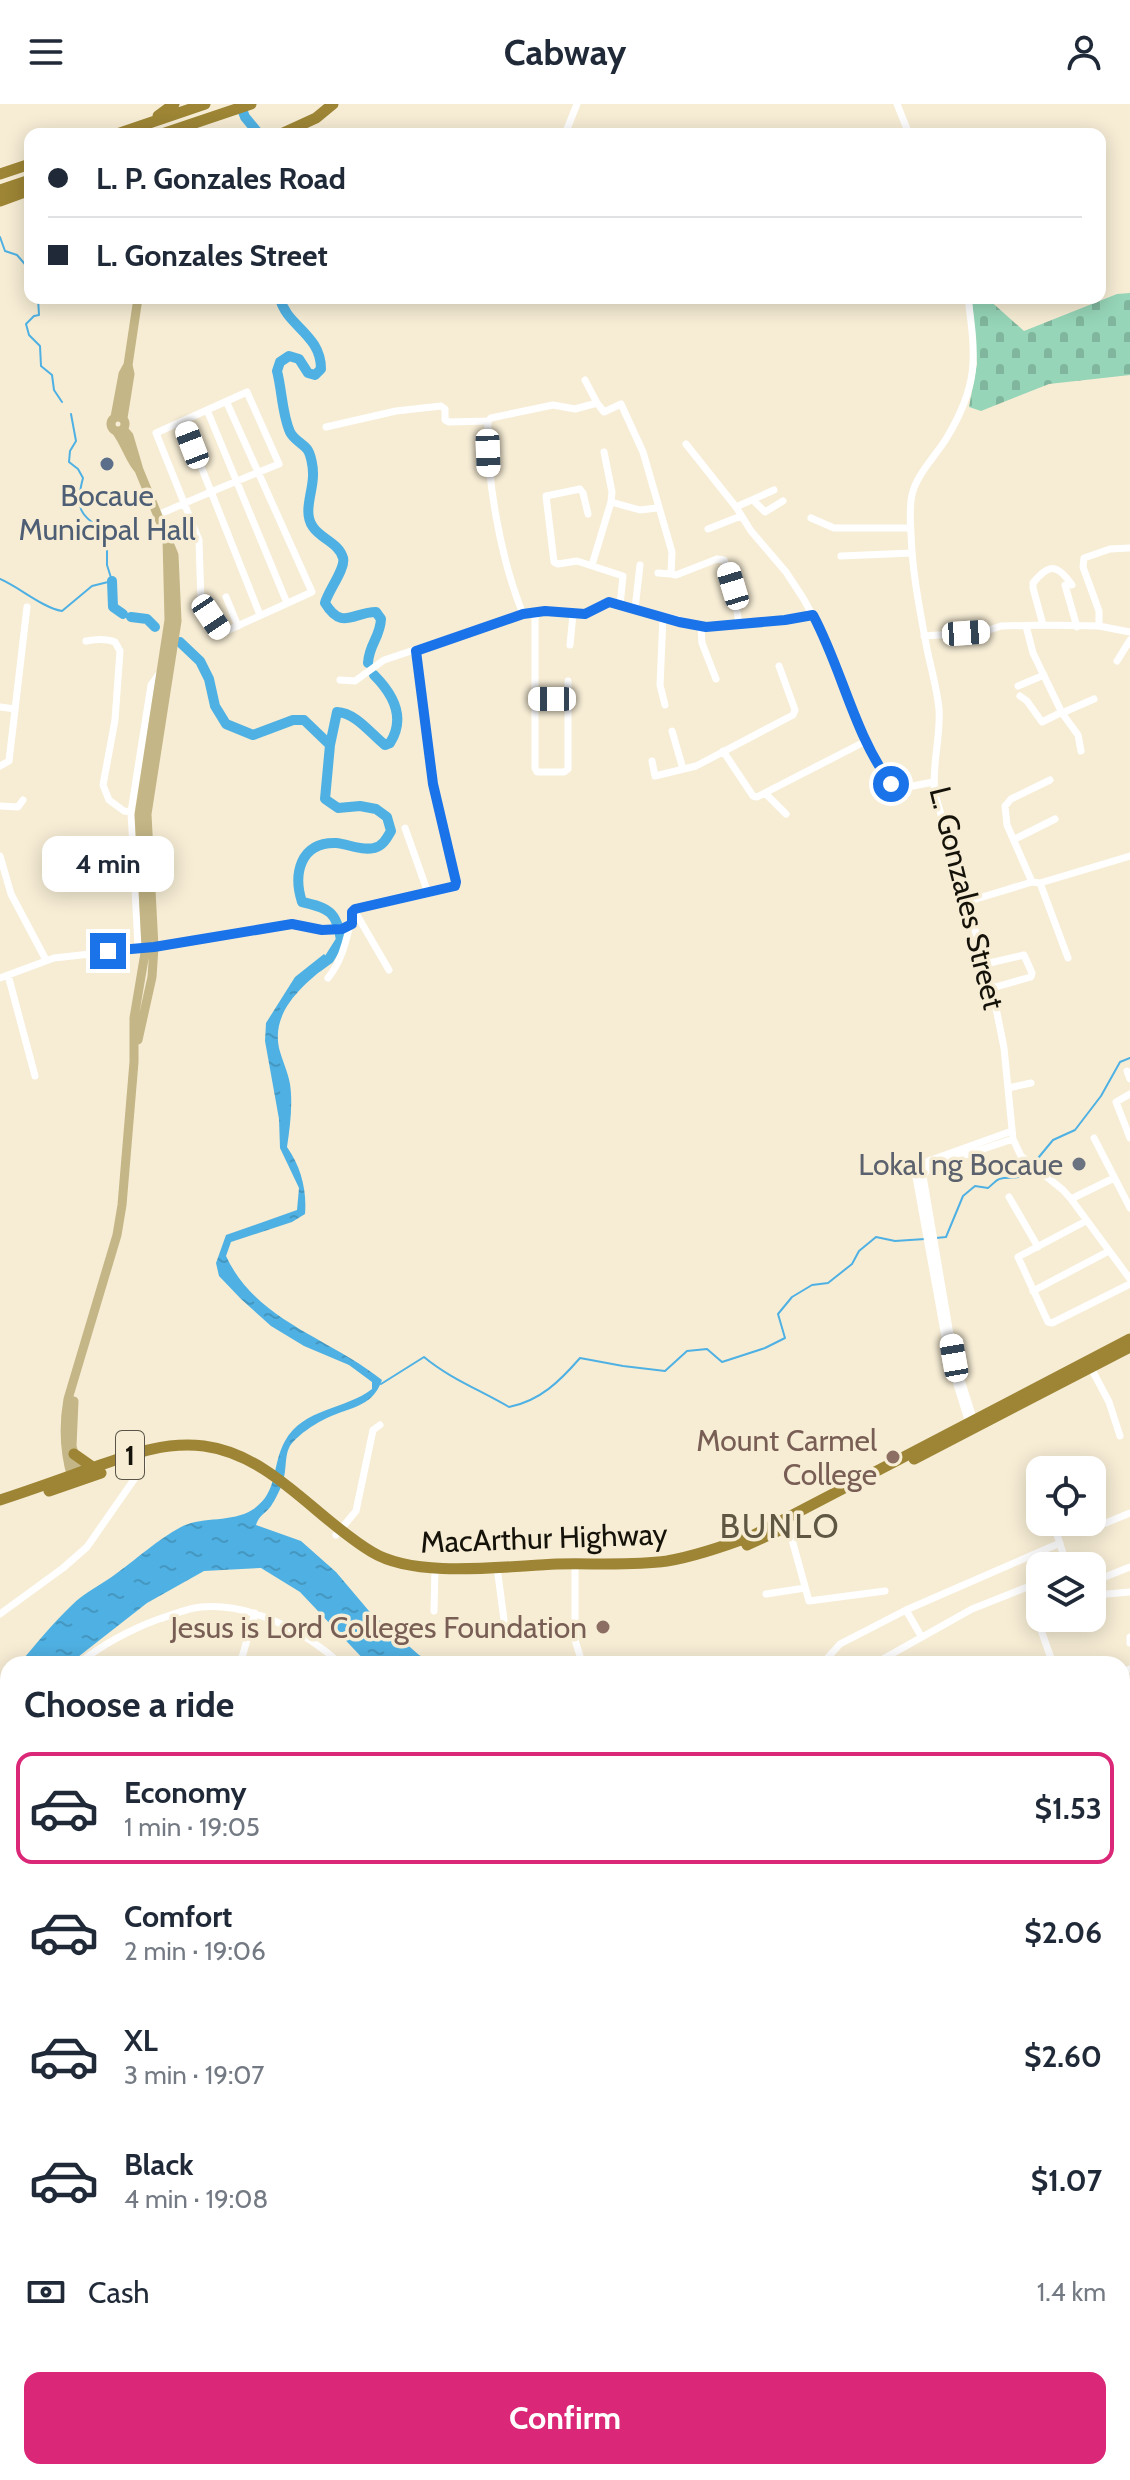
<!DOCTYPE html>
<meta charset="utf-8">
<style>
:root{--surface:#fff;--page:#f2f2f3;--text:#1f2937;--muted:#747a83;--line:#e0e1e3;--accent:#db2777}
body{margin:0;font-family:Cabin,sans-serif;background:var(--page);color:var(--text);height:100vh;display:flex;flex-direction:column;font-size:30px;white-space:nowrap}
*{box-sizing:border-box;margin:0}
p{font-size:26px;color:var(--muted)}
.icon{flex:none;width:44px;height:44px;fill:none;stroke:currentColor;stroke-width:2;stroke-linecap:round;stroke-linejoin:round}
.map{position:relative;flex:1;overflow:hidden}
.details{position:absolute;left:0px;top:1552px;width:1130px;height:824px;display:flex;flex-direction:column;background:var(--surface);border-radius:24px 24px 0 0;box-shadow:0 4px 20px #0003}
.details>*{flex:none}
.top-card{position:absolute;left:24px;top:24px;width:1082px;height:176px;border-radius:16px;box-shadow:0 4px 20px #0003;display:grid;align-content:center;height:176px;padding:0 24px;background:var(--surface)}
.controls{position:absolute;left:1026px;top:1352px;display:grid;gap:16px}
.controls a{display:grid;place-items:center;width:80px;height:80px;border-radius:16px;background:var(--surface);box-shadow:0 4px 20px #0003;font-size:40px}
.end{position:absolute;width:36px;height:36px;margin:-18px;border:10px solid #1a73e8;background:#fff;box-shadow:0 0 0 4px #fff}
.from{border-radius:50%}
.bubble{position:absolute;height:56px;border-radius:16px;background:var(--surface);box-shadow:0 4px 20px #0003;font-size:26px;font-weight:700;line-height:56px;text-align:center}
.car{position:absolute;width:24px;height:48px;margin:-24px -12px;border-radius:10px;box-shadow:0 0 6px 2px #0007;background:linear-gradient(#fff 24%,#345 0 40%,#fff 0 76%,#345 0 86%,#fff 0)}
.top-card b{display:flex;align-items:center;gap:28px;height:76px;font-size:30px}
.top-card b+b{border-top:2px solid var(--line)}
.top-card i{width:20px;height:20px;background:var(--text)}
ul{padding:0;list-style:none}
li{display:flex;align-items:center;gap:24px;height:112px;margin:0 16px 12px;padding:0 8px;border:4px solid transparent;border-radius:16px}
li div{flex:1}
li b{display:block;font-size:30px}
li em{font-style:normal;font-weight:700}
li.active{border-color:var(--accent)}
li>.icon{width:72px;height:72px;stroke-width:1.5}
h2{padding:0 24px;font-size:36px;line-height:96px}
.pay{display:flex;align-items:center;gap:20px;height:88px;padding:0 24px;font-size:30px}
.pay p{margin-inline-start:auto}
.primary-button{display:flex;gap:16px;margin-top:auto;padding:16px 24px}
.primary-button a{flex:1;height:92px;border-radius:16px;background:var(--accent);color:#fff;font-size:32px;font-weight:700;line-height:92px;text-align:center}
header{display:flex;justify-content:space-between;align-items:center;height:104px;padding:0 24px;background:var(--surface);font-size:36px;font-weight:700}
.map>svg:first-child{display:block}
.cemetery{fill:url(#cemetery-stones)}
.water{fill:url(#water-ripples)}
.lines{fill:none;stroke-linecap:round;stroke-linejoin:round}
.stream{stroke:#4fb1e3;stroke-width:2}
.river{stroke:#4fb1e3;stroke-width:10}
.minor{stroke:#fff;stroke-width:7}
.major{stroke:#c4b686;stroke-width:9}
.highway{stroke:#9d8535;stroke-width:11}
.route{stroke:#1a73e8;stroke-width:10}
.service-dot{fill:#5c6f8a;stroke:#f7edd5;stroke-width:3}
.worship-dot{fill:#6b7280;stroke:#f7edd5;stroke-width:3}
.education-dot{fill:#8d6e63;stroke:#f7edd5;stroke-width:3}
.labels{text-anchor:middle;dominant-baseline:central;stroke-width:7;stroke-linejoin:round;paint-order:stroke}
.shield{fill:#f7edd5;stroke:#595447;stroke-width:2}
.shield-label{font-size:28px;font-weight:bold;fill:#15120a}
.service-label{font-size:30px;fill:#4e5e75;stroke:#f7edd5}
.street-label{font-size:30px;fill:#15120a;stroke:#f7edd5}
.worship-label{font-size:30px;fill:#5b616d;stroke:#f7edd5;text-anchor:end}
.education-label{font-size:30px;fill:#785e54;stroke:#f7edd5;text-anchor:end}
.quarter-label{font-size:34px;letter-spacing:2px;fill:#5f5742;stroke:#f7edd5}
</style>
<header><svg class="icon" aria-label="menu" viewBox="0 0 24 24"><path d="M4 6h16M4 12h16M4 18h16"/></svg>Cabway<svg class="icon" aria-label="person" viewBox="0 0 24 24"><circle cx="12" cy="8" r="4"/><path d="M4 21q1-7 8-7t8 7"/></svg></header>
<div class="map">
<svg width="1130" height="2376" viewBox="0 0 1130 2376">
<defs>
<pattern id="cemetery-stones" width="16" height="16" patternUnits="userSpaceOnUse" patternTransform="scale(2)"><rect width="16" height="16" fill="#96d5b8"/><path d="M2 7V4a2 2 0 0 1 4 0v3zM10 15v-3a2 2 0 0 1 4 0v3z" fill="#80b69d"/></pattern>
<pattern id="water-ripples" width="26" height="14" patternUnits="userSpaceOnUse" patternTransform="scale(2)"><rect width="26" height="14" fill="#4fb1e3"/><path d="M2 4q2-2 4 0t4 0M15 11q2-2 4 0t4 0" fill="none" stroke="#4497c1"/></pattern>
</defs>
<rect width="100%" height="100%" fill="#f7edd5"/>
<!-- cemetery -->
<path class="cemetery" d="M1130,189V271L1049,280L981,307L969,303L977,260L972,194H987L1024,227L1117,190Z"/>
<!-- water -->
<path class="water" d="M324,850L332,858C305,879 271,906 279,944C282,956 288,968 290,980C293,1000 290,1023 287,1043C301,1063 307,1086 305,1110L292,1118L231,1138L226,1152C256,1217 330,1234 382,1276C372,1305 347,1303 323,1316C313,1321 300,1330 293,1338C283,1348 288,1366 282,1380C280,1386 275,1396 271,1402C265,1410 259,1411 256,1421L301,1437L336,1468L369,1507L419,1551L437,1560H368L300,1488L261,1464L204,1467L147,1499L69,1560H19C36,1540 53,1519 72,1501C85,1488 103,1480 117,1469C139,1453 157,1436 181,1423C202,1412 231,1419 252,1406C279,1389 271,1362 285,1337C303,1304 345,1306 372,1285V1278L349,1261L304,1242L271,1222L241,1195L219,1172L216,1159L226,1131L297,1106L299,1084L280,1044L279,1015L265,937L266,919L295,873Z
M1130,2251V2376H976L977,2368H1122V2255Z
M294,2368H491L508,2376H294Z"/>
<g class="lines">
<!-- stream -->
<path class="stream" d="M0,133L5,147L17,151L30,166
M38,194L39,211L34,212L26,220L29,231L40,242L41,262L52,271L54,286L62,298
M0,475C19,483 43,504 62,507L92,482L112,477L107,461V429C81,411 74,407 83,374L78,365L69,358L70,347L76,337L71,310
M1034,1059L1053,1036L1075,1026L1101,992L1120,958L1130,954
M936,1134L946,1133L963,1092L975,1082L988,1084C992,1081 995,1077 999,1075C1012,1071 1018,1079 1030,1064
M381,1280L424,1253C449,1274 480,1286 509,1303C540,1297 560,1277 580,1254L623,1262L665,1267L687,1247L707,1245L722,1258L765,1244L785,1234L778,1210L792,1193L812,1181L828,1179L852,1160L859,1147L876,1133L895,1137L925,1135
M870,2368L871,2376"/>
<!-- river -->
<path class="river" d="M240,0L245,13L259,30
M280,194C286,222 321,230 321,265L315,271L308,269L299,255L289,252L280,258L277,267C282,286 282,310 290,328C294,336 302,339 307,345C311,350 313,363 313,369C314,386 302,408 313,423C321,435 339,439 343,454C346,464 328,487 325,499C342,527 353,508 376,508L381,515C380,534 369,540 368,559
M112,477L113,503L123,510
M131,513L147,515L155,523
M180,538L200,557L209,575L215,602L226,620L253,631L293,616H304L330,641
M318,863L329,855L341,836C337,808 329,804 302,798C293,770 300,738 336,739C348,740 362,747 374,744C383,742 387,734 391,727L387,713L376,705L360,702L338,704L325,695L330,641L337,608C356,609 370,629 385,641L390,639C406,614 393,590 374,571"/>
<!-- minor -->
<path class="minor" d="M897,0L909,30
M565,30L577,0
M370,194H371
M968,194C976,254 979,281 946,335C936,351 919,368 913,387C909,400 910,416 911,429C912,468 920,507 927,545C931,564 937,585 939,605C941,634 931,663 935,690L992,884L1004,944L1013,1035L1021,1052L1063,1086L1071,1095L1130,1175
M585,276L597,299
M207,306L287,499
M183,317L260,511
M488,317C486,375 501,456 523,510
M326,323L396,307L441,302L445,305V316L449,318L488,317L491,314L553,301L575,305L597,299L604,308L621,300L643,348L672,448L671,470L676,471L717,455L724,456L733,482L739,520
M686,340L736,403L751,427L786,468L803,494L822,528L855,613L889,679L913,682L933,678
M754,397L765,408L783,397
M611,398L640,406L657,404
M736,403L774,386
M588,410L583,389L580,385L546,392L554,458L558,460L577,457L623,472L620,501
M158,411C198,393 239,376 279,360L247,288L156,329L199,436L201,498L222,529L312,488L227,299
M811,414L834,424H910
M708,425L741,412
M841,452L912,449
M592,461L611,398L612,388L604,348
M658,469L671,470
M1065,481L1077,523
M226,493L238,522
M635,505L640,461
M535,508V664L537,668H564L568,665V595
M663,513L660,581L665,601
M1043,521L1033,484V479C1050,458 1058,461 1072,481
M701,522L702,539L716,575
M1026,522L1033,549L1062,609L1094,595
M1099,522V507L1083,463L1084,454L1110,445L1130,444
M924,532L983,528L1001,522L1043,521L1099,522L1130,528
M86,537C96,535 105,534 115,538L120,547L115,616L103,681L109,696L124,707L131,708
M570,541L573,510
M1117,557L1130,536
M340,576L355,577L384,556L523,510L545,507L585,510L601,500L609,498L706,523L785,516L813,511
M1018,582L1044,571
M1020,592L1027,597L1042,618L1062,608
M535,595H568V577
M0,603L15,605
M1062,609L1078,631L1081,647
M672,627L683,665
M723,647L753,692L757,693L866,637
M652,657L655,672L696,662L793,611L795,606L779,562
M0,662L9,657L27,503
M765,689L786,710
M0,702L18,703L23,696
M405,724L428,789
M1015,735L1055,715
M0,752L11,790L46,856
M1032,778L1007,721L1005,702L1011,695L1050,676
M1040,779L1068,854
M966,798L1032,778L1040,779L1130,752
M354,806L448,785L457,779L433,680L416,547
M354,806L389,866
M138,843L131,708L151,581L159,570
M985,860L1024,851L1032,869L1031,873L992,884
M8,871L35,972
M0,874L54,854L154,843L292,820L322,826L349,823
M328,874C345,853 347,829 354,806
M1127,967L1130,975
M1008,984L1031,979
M1130,990L1116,998L1130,1034
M1094,1034L1130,1104
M1009,1093L1038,1143
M1071,1095L1114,1074
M1086,1117L1018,1153L1048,1218L1052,1219L1130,1180
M1033,1187L1109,1147
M1091,1264L1109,1298L1120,1332
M969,1319L949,1255L916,1073L923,1060L931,1056L1012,1027
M975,1320L954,1254L923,1072L929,1063L1013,1035
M786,1414L809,1497L885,1487
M1053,1418L1067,1462
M1096,1423L1130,1409
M336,1431L356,1407L373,1326L380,1321
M575,1460V1536L580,1552L576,1560
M497,1463L504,1516
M1092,1478L1130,1463
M1031,1482L1036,1497L1034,1506L1053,1560
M1092,1488L1107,1490L1130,1488
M766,1490L805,1484
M906,1506L921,1532
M434,1507L435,1464
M0,1510L63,1464L87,1443L142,1364V1346
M1130,1533V1539
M78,1560C103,1540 129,1526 159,1515C173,1511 187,1504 201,1503C252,1499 304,1527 341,1560
M240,1560L255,1509
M822,1560L840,1540L906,1506L1060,1439
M874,1560L972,1505L1040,1478
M1122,1568L1130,1565
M0,1667L8,1659
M0,1880L8,1878
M0,1908L8,1904
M0,1955L8,1952
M1122,1995L1130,1992
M0,2013L8,2030
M0,2101L8,2139
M0,2230L8,2228
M0,2250L8,2249"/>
<!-- major -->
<path class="major" d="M111 320a7 7 0 1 1 14 0a7 7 0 1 1-14 0Z
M115,313L123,270L128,261L138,194
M123,314L130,270L128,261
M123,325L129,332L139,366L174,451L177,517L147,710L154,843L152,873L138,936
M116,327C126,340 129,355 139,366
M74,1297L72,1342L80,1373
M72,1374C64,1347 63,1323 68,1295L117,1131L122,1101L134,958V914L146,843L139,711L169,516L167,435"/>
<!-- highway -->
<path class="highway" d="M158,12L174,0
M117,30L205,0
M162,30L251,0
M281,30L316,14L333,0
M0,70L30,60
M0,86L30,76
M0,97L30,86
M74,1350L94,1364
M914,1355L1130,1243
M49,1387L101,1369
M0,1396C31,1386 61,1375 92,1364C129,1351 164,1337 204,1342C272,1351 316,1415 372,1448C416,1475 505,1462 557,1460C593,1459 631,1462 667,1457C697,1452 725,1442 754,1431L1130,1235
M747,1441L782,1425"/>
</g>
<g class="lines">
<!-- route -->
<path class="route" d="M108,847L154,843L292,820L322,826L342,825L352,820V808L355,805L455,782L456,778L433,680L416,547L523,510L545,507L585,510L609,498L679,518L706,523L785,516L813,511C842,565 854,630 891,680"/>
</g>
<!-- markers -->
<circle class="service-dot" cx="107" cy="360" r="8"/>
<circle class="worship-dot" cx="1079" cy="1060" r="8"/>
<g class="education-dot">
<circle cx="893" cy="1353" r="8"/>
<circle cx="603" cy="1523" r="8"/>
</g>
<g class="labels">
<!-- shield labels -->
<rect class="shield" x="116" y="1327" width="28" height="48" rx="6"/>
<g class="shield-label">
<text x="130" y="1351">1</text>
</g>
<!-- service labels -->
<g class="service-label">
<text x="107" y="391">Bocaue<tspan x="107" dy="34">Municipal Hall</tspan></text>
</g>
<!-- street labels -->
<g class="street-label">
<text transform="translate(967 794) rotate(76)">L. Gonzales Street</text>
<text transform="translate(544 1434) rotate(-2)">MacArthur Highway</text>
</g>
<!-- worship labels -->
<g class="worship-label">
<text x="1063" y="1060">Lokal ng Bocaue</text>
</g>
<!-- education labels -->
<g class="education-label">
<text x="877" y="1336">Mount Carmel<tspan x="877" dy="34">College</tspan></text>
<text x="587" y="1523">Jesus is Lord Colleges Foundation</text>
</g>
<!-- quarter labels -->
<g class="quarter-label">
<text x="780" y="1422">BUNLO</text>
</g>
</g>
</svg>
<div class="controls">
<a><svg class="icon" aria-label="locate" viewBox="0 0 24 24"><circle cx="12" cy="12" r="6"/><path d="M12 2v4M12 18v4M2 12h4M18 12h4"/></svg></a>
<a><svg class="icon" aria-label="layers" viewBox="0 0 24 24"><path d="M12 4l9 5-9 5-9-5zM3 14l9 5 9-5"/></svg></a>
</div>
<i class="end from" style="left:891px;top:680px"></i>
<i class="end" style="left:108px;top:847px"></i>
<div class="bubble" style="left:42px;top:732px;width:132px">4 min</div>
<i class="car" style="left:192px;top:341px;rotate:339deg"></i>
<i class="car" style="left:488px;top:349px;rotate:178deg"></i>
<i class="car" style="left:733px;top:482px;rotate:343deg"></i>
<i class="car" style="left:211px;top:513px;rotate:146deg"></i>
<i class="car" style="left:966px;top:529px;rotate:86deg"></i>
<i class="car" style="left:552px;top:595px;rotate:270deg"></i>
<i class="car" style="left:954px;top:1254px;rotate:350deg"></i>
<div class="top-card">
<b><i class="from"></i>L. P. Gonzales Road</b>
<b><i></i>L. Gonzales Street</b>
</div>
<section class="details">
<h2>Choose a ride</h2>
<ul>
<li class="active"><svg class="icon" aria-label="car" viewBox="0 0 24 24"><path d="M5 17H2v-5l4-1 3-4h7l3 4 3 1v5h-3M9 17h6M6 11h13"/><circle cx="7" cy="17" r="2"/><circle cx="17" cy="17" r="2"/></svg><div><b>Economy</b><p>1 min · 19:05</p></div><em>$1.53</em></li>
<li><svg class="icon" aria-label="car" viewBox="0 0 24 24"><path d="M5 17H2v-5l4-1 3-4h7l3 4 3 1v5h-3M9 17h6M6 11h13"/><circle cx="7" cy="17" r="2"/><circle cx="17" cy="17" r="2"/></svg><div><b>Comfort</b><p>2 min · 19:06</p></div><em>$2.06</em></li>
<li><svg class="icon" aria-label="car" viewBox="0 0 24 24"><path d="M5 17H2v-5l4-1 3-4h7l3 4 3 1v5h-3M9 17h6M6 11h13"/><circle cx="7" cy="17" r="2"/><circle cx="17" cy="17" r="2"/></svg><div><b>XL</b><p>3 min · 19:07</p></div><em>$2.60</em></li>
<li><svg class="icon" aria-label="car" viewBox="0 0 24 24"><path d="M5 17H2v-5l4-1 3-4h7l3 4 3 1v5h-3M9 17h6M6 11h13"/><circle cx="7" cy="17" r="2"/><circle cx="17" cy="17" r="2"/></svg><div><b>Black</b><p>4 min · 19:08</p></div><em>$1.07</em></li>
</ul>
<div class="pay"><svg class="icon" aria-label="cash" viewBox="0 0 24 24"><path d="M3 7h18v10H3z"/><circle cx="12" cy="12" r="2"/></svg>Cash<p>1.4 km</p></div>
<div class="primary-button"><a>Confirm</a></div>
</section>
</div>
